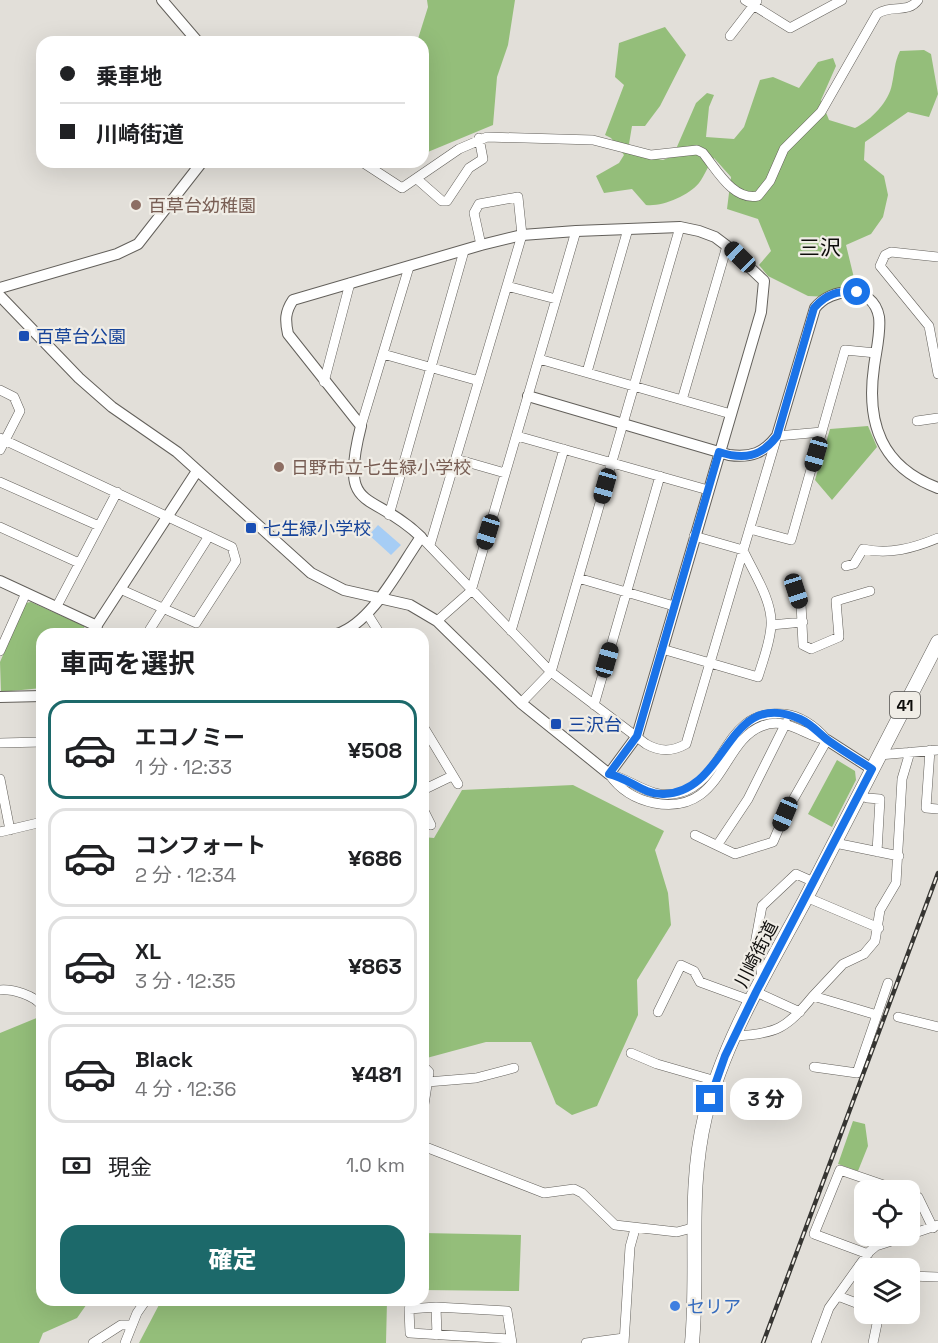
<!DOCTYPE html>
<html lang="ja">
<meta charset="utf-8">
<style>
:root{--surface:#fff;--page:#f2f2f2;--text:#202124;--muted:#757577;--line:#e0e0e0;--accent:#1c696a}
body{margin:0;font-family:"Space Grotesk","Noto Sans JP",sans-serif;background:var(--page);color:var(--text);height:100vh;display:flex;flex-direction:column;font-size:22px;white-space:nowrap}
*{box-sizing:border-box;margin:0}
p{font-size:20px;color:var(--muted)}
.icon{flex:none;width:33px;height:33px;fill:none;stroke:currentColor;stroke-width:2;stroke-linecap:round;stroke-linejoin:round}
.map{position:relative;flex:1;overflow:hidden}
.panel{position:absolute;left:36px;top:628px;width:393px;height:678px;display:flex;flex-direction:column;background:var(--surface);border-radius:18px;box-shadow:0 6px 24px #0002}
.panel>*{flex:none}
.guide{position:absolute;left:36px;top:36px;width:393px;height:132px;border-radius:18px;box-shadow:0 6px 24px #0002;display:grid;align-content:center;height:132px;padding:0 24px;background:var(--surface)}
.fabs{position:absolute;left:854px;top:1180px;display:grid;gap:12px}
.fabs a{display:grid;place-items:center;width:66px;height:66px;border-radius:12px;background:var(--surface);box-shadow:0 6px 24px #0002;font-size:30px}
.end{position:absolute;width:27px;height:27px;margin:-14px;border:8px solid #1a73e8;background:#fff;box-shadow:0 0 0 3px #fff}
.from{border-radius:50%}
.bubble{position:absolute;height:42px;border-radius:18px;background:var(--surface);box-shadow:0 6px 24px #0002;font-size:20px;font-weight:800;line-height:42px;text-align:center}
.car{position:absolute;width:18px;height:36px;margin:-18px -9px;border-radius:8px;box-shadow:0 0 4px 2px #0007;background:linear-gradient(#222 24%,#8ab4d8 0 40%,#222 0 76%,#8ab4d8 0 86%,#222 0)}
.guide b{display:flex;align-items:center;gap:21px;height:57px;font-size:22px}
.guide b+b{border-top:2px solid var(--line)}
.guide i{width:15px;height:15px;background:var(--text)}
ul{padding:0;list-style:none}
li{display:flex;align-items:center;gap:18px;height:99px;margin:0 12px 9px;padding:0 12px;border:3px solid var(--line);border-radius:18px}
li div{flex:1}
li b{display:block;font-size:22px}
li em{font-style:normal;font-weight:800}
li.on{border-color:var(--accent)}
li>.icon{width:54px;height:54px;stroke-width:1.5}
h2{padding:0 24px;font-size:27px;line-height:72px}
.pay{display:flex;align-items:center;gap:15px;height:66px;padding:0 24px;font-size:22px}
.pay p{margin-inline-start:auto}
.primary-button{display:flex;gap:12px;margin-top:auto;padding:12px 24px}
.primary-button a{flex:1;height:69px;border-radius:18px;background:var(--accent);color:#fff;font-size:24px;font-weight:800;line-height:69px;text-align:center}
.map>svg:first-child{display:block}
.green{fill:#94be7a}
.water{fill:#a6cdf5}
.lines{fill:none;stroke-linecap:round;stroke-linejoin:round}
.minor-casing{stroke:#63605b;stroke-width:10}
.tertiary-casing{stroke:#63605b;stroke-width:12}
.primary-casing{stroke:#63605b;stroke-width:15}
.minor{stroke:#fff;stroke-width:9}
.tertiary{stroke:#fff;stroke-width:10}
.primary{stroke:#fff;stroke-width:14}
.rail-casing{stroke:#363532;stroke-width:4.5}
.rail{stroke:#f0ede6;stroke-width:2;stroke-dasharray:7;stroke-linecap:butt}
.route{stroke:#1a73e8;stroke-width:8}
.education-dot{fill:#8d6e63;stroke:#f0ede6;stroke-width:2}
.transit-dot{fill:#1a4fb4;stroke:#f0ede6;stroke-width:2}
.shop-dot{fill:#3f7fe0;stroke:#f0ede6;stroke-width:2}
.labels{text-anchor:middle;dominant-baseline:central;stroke-width:4.5;stroke-linejoin:round;paint-order:stroke}
.shield{fill:#f0ede6;stroke:#52504d;stroke-width:1.5}
.shield-label{font-size:16px;font-weight:bold;fill:#0e0d0b}
.education-label{font-size:18px;fill:#785e54;stroke:#f0ede6;text-anchor:start}
.transit-label{font-size:18px;fill:#164399;stroke:#f0ede6;text-anchor:start}
.street-label{font-size:18px;fill:#0e0d0b;stroke:#f0ede6}
.shop-label{font-size:18px;fill:#366cbe;stroke:#f0ede6;text-anchor:start}
.quarter-label{font-size:21px;fill:#0e0d0b;stroke:#f0ede6}
</style>
<div class="map">
<svg width="938" height="1343" viewBox="0 0 938 1343">
<rect width="100%" height="100%" fill="#e2dfd9"/>
<!-- green -->
<path class="green" d="M427,0H515L508,45L497,77L493,125L423,154V42H417L428,7Z
M665,27L686,55L660,106L645,126H632L629,144L634,154L663,160L673,156L696,103L707,93L714,95L709,107L706,137L734,139L744,127L760,80L773,77L799,88L818,62L833,58L836,66L821,100L829,120L855,128C871,120 889,102 892,84C895,71 894,63 900,51L924,50L931,54L938,94L929,117L908,112L865,142L864,160L884,176L888,195L883,217L871,234L846,245L855,282L850,298L808,296L768,276L759,265L771,251L758,219L727,209L731,177L714,158C708,165 705,175 699,183C688,196 662,207 646,205L632,189L604,193L596,176L619,163L624,155L611,138L605,135L624,85L615,77L619,43Z
M868,426L877,447L832,500L815,480L830,429Z
M31,602L84,626L85,631L82,634H42V688L1,692L0,662L25,603Z
M837,760L855,771L856,780L832,827L808,814Z
M573,785L664,831L655,850L668,893L671,925L637,980L638,1015L597,1106L572,1115L556,1104L531,1042H486L423,1059V837L434,838L462,790Z
M39,1017H42V1300L89,1301L77,1318L43,1333L39,1343H0V1033Z
M853,1121L865,1124L868,1146L858,1171L838,1164Z
M423,1233L521,1235L519,1291L423,1290Z
M161,1301H387L386,1343H139Z"/>
<!-- water -->
<path class="water" d="M378,525L401,545L391,555L369,535Z"/>
<g class="lines">
<!-- minor casing -->
<g class="minor-casing">
<path id="minor" d="M745,0L790,28L842,0
M730,36L757,1
M362,162L402,188L459,149L487,137L593,140L651,155L697,150L703,153C717,170 733,201 758,196L770,181L784,149L821,112L877,14C891,4 908,14 918,0
M417,179L442,201H447L469,168L483,159L479,138
M938,257L891,252L885,255L880,266L929,326L938,374
M507,286L556,299
M383,354L479,381
M539,359L731,414
M587,372L628,229
M324,382L350,283
M0,390L14,397L20,411L0,450
M682,400L727,246
M917,421L938,418
M361,426L409,267
M517,436L708,490
M0,438L232,547L236,561L196,623L120,589
M456,459L505,473
M0,482L99,526
M389,515L464,251
M0,527L79,563
M750,529L791,540L845,350L876,353
M421,537L551,672L646,744C660,752 672,752 686,744L777,436L822,432
M430,545L522,235L518,197L479,204L474,213L481,245
M846,566L854,564L863,549C889,555 914,548 938,538
M578,578L674,606
M796,591L801,603L803,645L811,649L839,637L836,601L870,591
M57,606L117,492
M368,615L380,634
M437,621L471,591L576,231
M771,625L803,622
M511,631L564,449
M147,634L209,536
M662,649L758,677C763,660 770,643 771,626C773,601 753,572 743,550L694,536
M0,651L26,593
M521,703L551,672L680,227
M594,705L660,476
M423,726L458,784
M0,743L42,742
M930,750L926,808L938,809
M879,755L938,750
M609,774C620,790 634,799 654,803C723,816 721,741 762,726C787,716 804,736 827,740
M609,774C634,780 650,800 679,793C728,780 722,708 784,714C801,716 816,727 827,740
M0,779L10,830
M423,790L452,776
M859,794L867,798L880,799L877,852
M423,809L431,825
M0,832L42,822
M695,835L735,854L773,842L785,814L827,740
M835,843L899,856
M718,844L748,799L786,723
M806,897L879,928
M763,979L755,944L762,906L796,874L814,882
M0,990C13,989 34,995 42,1006
M756,992L800,1012
M813,996L843,964L864,954L875,941L880,910L896,883L902,779L910,752
M658,1012L681,965L694,971L700,982L752,1001
M898,1017L938,1027
M735,1036C777,1034 787,1028 813,996L877,1015
M631,1053L657,1064L716,1081
M423,1066L429,1072L423,1111
M814,1067L857,1073L888,983
M427,1082L476,1078L514,1068
M423,1146L544,1193L574,1189L582,1193L615,1225L677,1232L696,1227
M909,1194L918,1197L933,1228
M909,1235L938,1225
M868,1254L814,1234L840,1170L901,1191
M909,1276L938,1277
M838,1296L864,1306
M436,1307L437,1335
M511,1339L410,1333L409,1309L436,1307L507,1311L512,1343
M93,1343L121,1325H131
M125,1343L137,1313L146,1300
M586,1343L624,1338
M624,1343L630,1247L635,1229
M816,1343L829,1308L869,1252L876,1246L907,1236
M873,1343L879,1314"/>
</g>
<!-- tertiary casing -->
<g class="tertiary-casing">
<path id="tertiary" d="M162,0L198,42
M0,288L117,254L138,244L202,162
M0,296L79,378L112,407L177,452L311,573L344,590L410,605L437,621L521,703L609,774L637,736L761,312L764,281L727,246L715,237L699,231L680,227L576,231L522,235L481,245L293,300C285,312 285,320 288,334L361,426C338,516 372,489 421,537C399,568 373,622 337,634
M528,396L729,455C751,458 764,453 777,436L815,308C831,287 873,284 879,317C881,332 876,351 874,367C866,423 881,467 938,488
M0,581L97,626
M91,634L197,471
M0,697L42,696
M827,740L872,769"/>
</g>
<!-- primary casing -->
<g class="primary-casing">
<path id="primary" d="M692,1343C699,1268 687,1191 705,1117C724,1040 768,969 805,900C850,814 893,728 938,642"/>
</g>
<!-- minor -->
<use href="#minor" class="minor"/>
<!-- tertiary -->
<use href="#tertiary" class="tertiary"/>
<!-- primary -->
<use href="#primary" class="primary"/>
<!-- rail casing -->
<g class="rail-casing">
<path id="rail" d="M763,1343L938,873"/>
</g>
<!-- rail -->
<use href="#rail" class="rail"/>
</g>
<g class="lines">
<!-- route -->
<path class="route" d="M710,1099L725,1056L756,992L872,769C858,760 843,751 829,741C819,734 813,725 800,719C726,686 729,792 664,794C643,795 629,778 609,774L637,736L719,452C744,460 761,457 777,436L814,308C827,293 838,291 857,292"/>
</g>
<!-- markers -->
<g class="education-dot">
<circle cx="136" cy="205" r="6"/>
<circle cx="279" cy="467" r="6"/>
</g>
<g class="transit-dot">
<rect x="18" y="330" width="12" height="12" rx="3"/>
<rect x="245" y="522" width="12" height="12" rx="3"/>
<rect x="550" y="718" width="12" height="12" rx="3"/>
</g>
<circle class="shop-dot" cx="675" cy="1306" r="6"/>
<g class="labels">
<!-- shield labels -->
<rect class="shield" x="890" y="692" width="30" height="26" rx="4.5"/>
<g class="shield-label">
<text x="905" y="705">41</text>
</g>
<!-- education labels -->
<g class="education-label">
<text x="148" y="205">百草台幼稚園</text>
<text x="291" y="467">日野市立七生緑小学校</text>
</g>
<!-- transit labels -->
<g class="transit-label">
<text x="36" y="336">百草台公園</text>
<text x="263" y="528">七生緑小学校</text>
<text x="568" y="724">三沢台</text>
</g>
<!-- street labels -->
<g class="street-label">
<text transform="translate(756 954) rotate(-63)">川崎街道</text>
</g>
<!-- shop labels -->
<g class="shop-label">
<text x="687" y="1306">セリア</text>
</g>
<!-- quarter labels -->
<g class="quarter-label">
<text x="820" y="247">三沢</text>
</g>
</g>
</svg>
<div class="fabs">
<a><svg class="icon" aria-label="locate" viewBox="0 0 24 24"><circle cx="12" cy="12" r="6"/><path d="M12 2v4M12 18v4M2 12h4M18 12h4"/></svg></a>
<a><svg class="icon" aria-label="layers" viewBox="0 0 24 24"><path d="M12 4l9 5-9 5-9-5zM3 14l9 5 9-5"/></svg></a>
</div>
<i class="end from" style="left:857px;top:292px"></i>
<i class="end" style="left:710px;top:1099px"></i>
<div class="bubble" style="left:730px;top:1078px;width:72px">3 分</div>
<i class="car" style="left:740px;top:257px;rotate:314deg"></i>
<i class="car" style="left:816px;top:454px;rotate:196deg"></i>
<i class="car" style="left:605px;top:486px;rotate:196deg"></i>
<i class="car" style="left:488px;top:532px;rotate:197deg"></i>
<i class="car" style="left:796px;top:591px;rotate:162deg"></i>
<i class="car" style="left:607px;top:660px;rotate:16deg"></i>
<i class="car" style="left:785px;top:814px;rotate:203deg"></i>
<div class="guide">
<b><i class="from"></i>乗車地</b>
<b><i></i>川崎街道</b>
</div>
<section class="panel">
<h2>車両を選択</h2>
<ul>
<li class="on"><svg class="icon" aria-label="car" viewBox="0 0 24 24"><path d="M5 17H2v-5l4-1 3-4h7l3 4 3 1v5h-3M9 17h6M6 11h13"/><circle cx="7" cy="17" r="2"/><circle cx="17" cy="17" r="2"/></svg><div><b>エコノミー</b><p>1 分 · 12:33</p></div><em>¥508</em></li>
<li><svg class="icon" aria-label="car" viewBox="0 0 24 24"><path d="M5 17H2v-5l4-1 3-4h7l3 4 3 1v5h-3M9 17h6M6 11h13"/><circle cx="7" cy="17" r="2"/><circle cx="17" cy="17" r="2"/></svg><div><b>コンフォート</b><p>2 分 · 12:34</p></div><em>¥686</em></li>
<li><svg class="icon" aria-label="car" viewBox="0 0 24 24"><path d="M5 17H2v-5l4-1 3-4h7l3 4 3 1v5h-3M9 17h6M6 11h13"/><circle cx="7" cy="17" r="2"/><circle cx="17" cy="17" r="2"/></svg><div><b>XL</b><p>3 分 · 12:35</p></div><em>¥863</em></li>
<li><svg class="icon" aria-label="car" viewBox="0 0 24 24"><path d="M5 17H2v-5l4-1 3-4h7l3 4 3 1v5h-3M9 17h6M6 11h13"/><circle cx="7" cy="17" r="2"/><circle cx="17" cy="17" r="2"/></svg><div><b>Black</b><p>4 分 · 12:36</p></div><em>¥481</em></li>
</ul>
<div class="pay"><svg class="icon" aria-label="cash" viewBox="0 0 24 24"><path d="M3 7h18v10H3z"/><circle cx="12" cy="12" r="2"/></svg>現金<p>1.0 km</p></div>
<div class="primary-button"><a>確定</a></div>
</section>
</div>
